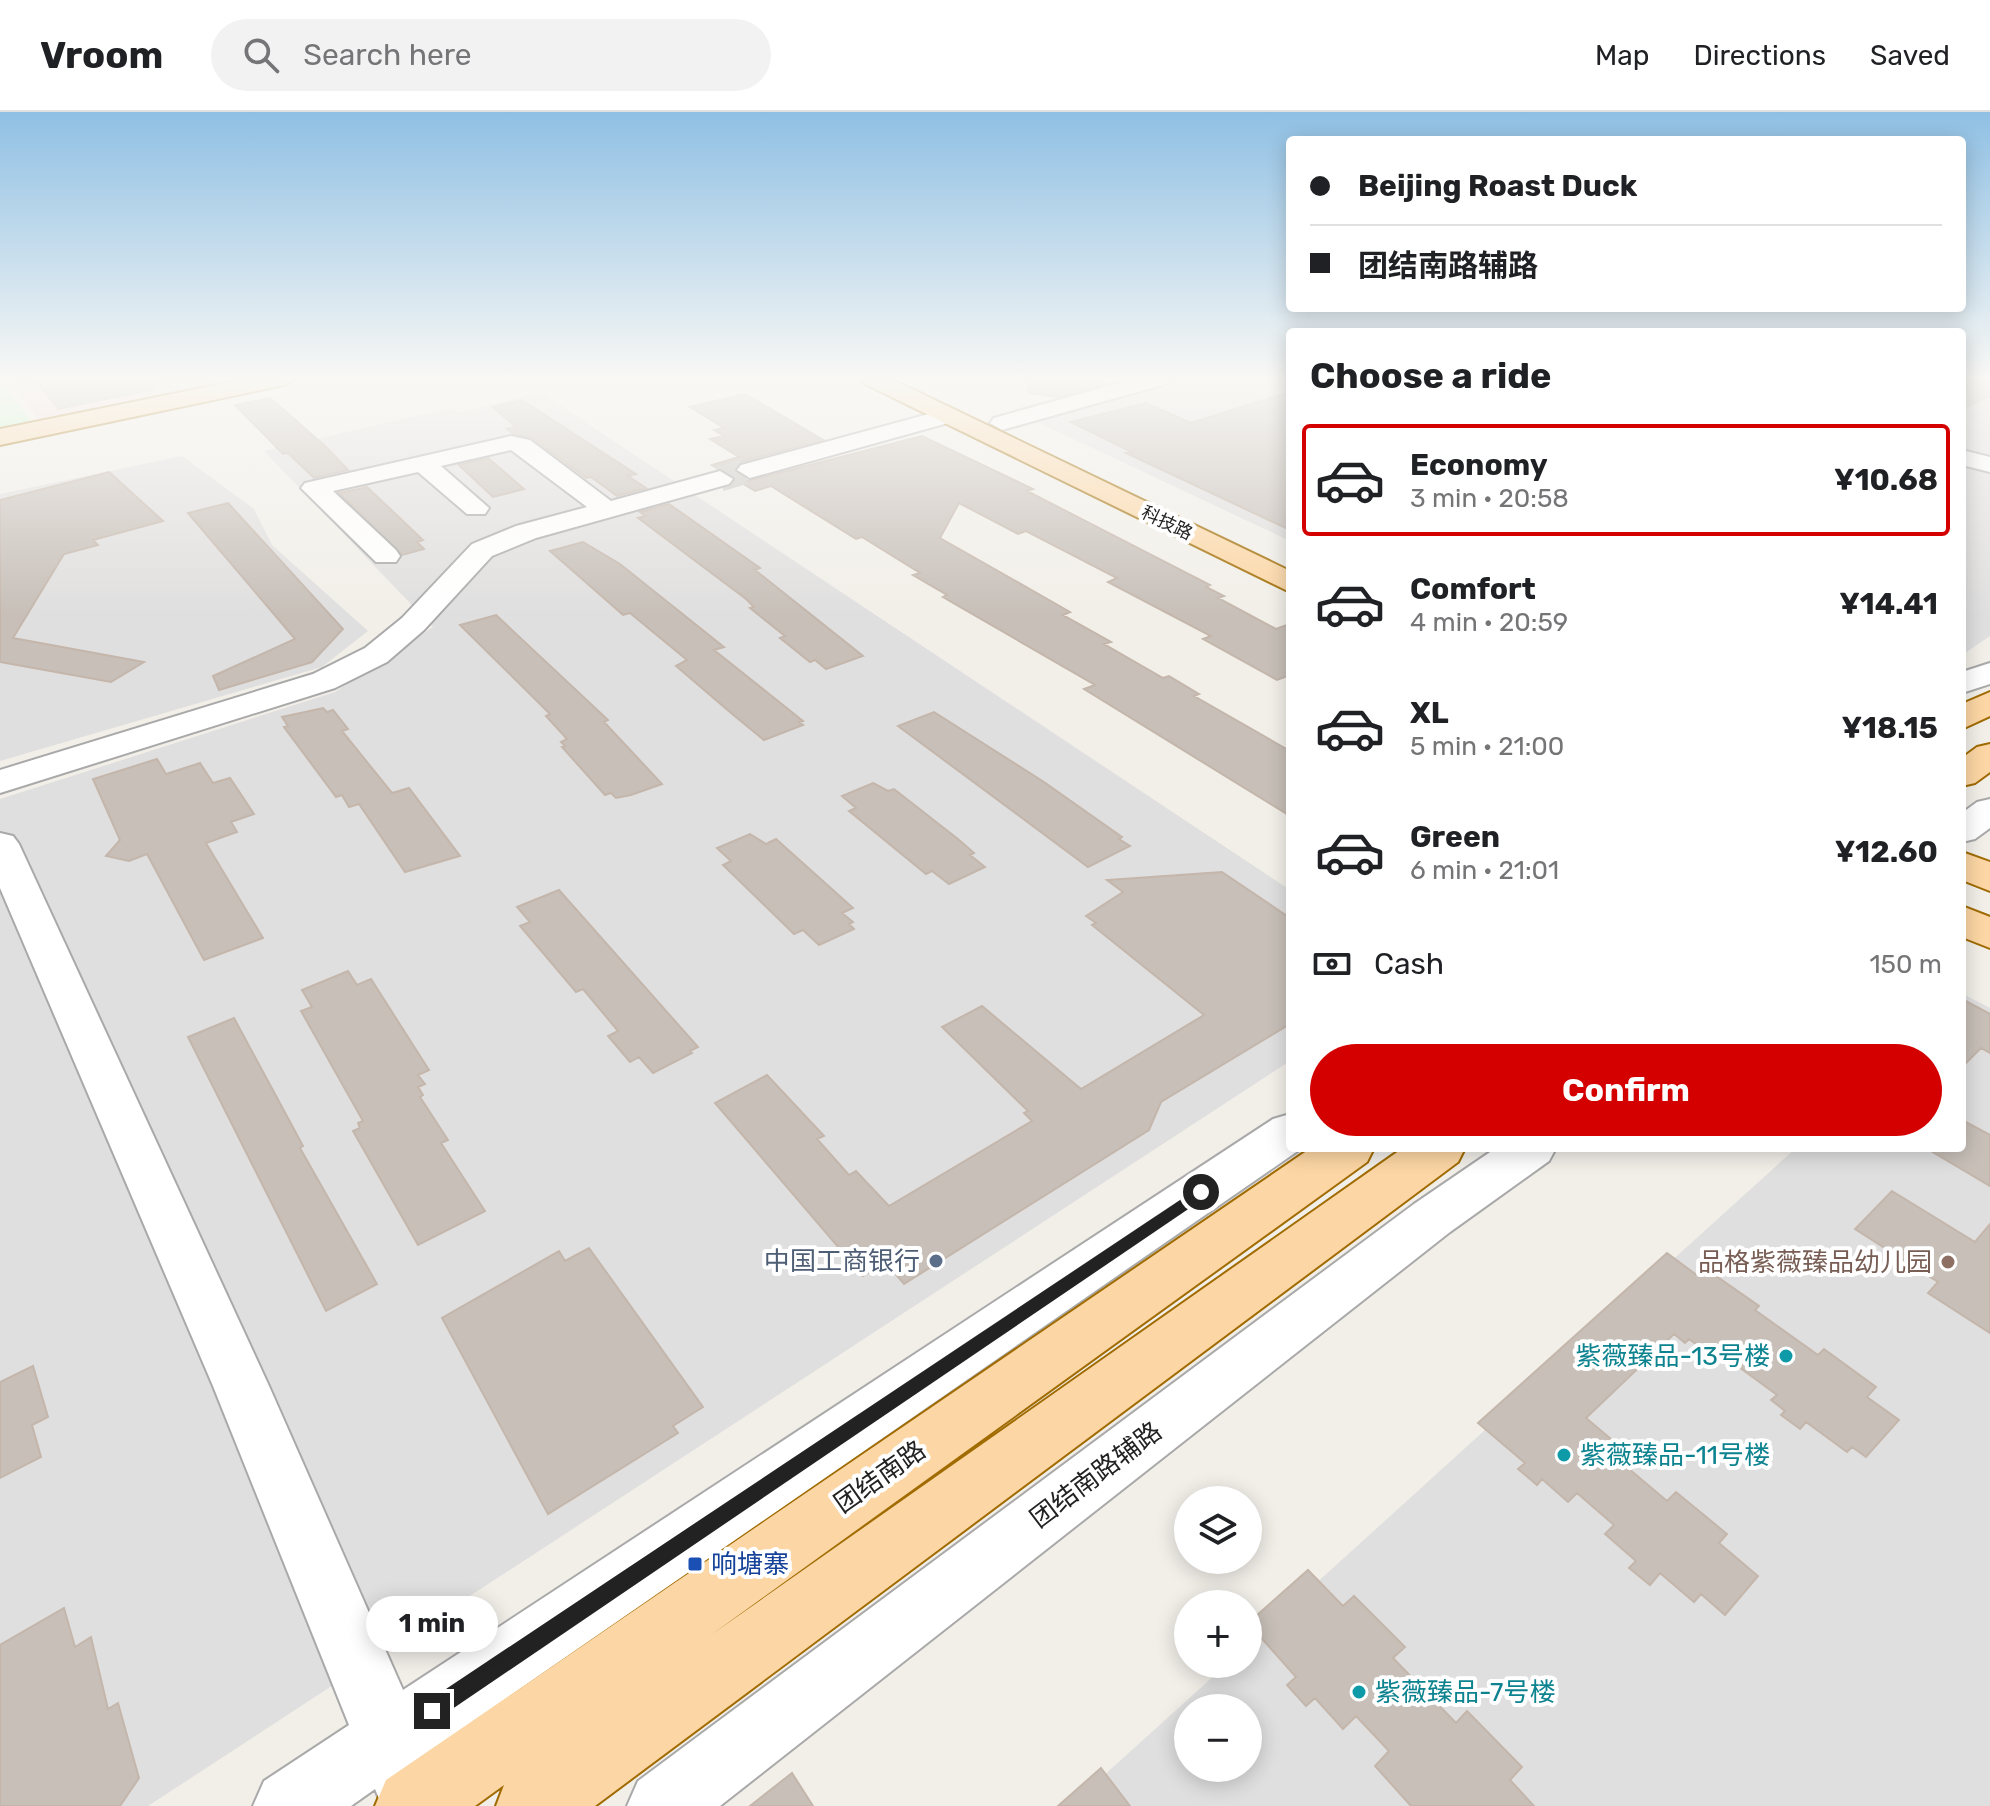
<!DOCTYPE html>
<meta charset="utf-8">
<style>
:root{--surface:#fff;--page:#f2f2f2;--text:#202124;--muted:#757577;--line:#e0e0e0;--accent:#d40000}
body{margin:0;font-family:Rubik,"Noto Sans SC",sans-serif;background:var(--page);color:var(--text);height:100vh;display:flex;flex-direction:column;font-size:30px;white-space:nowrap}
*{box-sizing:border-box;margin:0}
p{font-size:26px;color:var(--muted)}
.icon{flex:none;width:44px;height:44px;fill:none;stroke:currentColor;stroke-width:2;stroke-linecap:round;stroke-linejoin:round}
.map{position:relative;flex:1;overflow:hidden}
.panel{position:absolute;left:1286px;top:216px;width:680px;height:824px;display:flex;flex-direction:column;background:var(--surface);border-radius:8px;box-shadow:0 4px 20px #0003}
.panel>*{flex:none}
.hud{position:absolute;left:1286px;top:24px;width:680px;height:176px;border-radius:8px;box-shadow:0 4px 20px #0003;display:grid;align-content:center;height:176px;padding:0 24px;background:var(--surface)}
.tools{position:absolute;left:1174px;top:1374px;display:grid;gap:16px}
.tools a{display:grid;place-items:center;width:88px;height:88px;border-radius:50%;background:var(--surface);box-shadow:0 4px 20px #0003;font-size:40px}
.end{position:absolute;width:36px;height:36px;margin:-18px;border:10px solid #222;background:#fff;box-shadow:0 0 0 4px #fff}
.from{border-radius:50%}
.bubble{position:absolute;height:56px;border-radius:28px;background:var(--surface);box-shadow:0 4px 20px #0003;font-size:26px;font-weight:700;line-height:56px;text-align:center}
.hud b{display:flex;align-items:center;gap:28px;height:76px;font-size:30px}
.hud b+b{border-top:2px solid var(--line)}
.hud i{width:20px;height:20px;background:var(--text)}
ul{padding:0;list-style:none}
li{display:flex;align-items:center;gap:24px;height:112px;margin:0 16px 12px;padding:0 8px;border:4px solid transparent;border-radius:8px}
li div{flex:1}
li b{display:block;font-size:30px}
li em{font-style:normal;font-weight:700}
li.on{border-color:var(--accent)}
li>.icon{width:72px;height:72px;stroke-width:1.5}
h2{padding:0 24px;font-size:36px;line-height:96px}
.pay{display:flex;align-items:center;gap:20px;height:88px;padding:0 24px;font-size:30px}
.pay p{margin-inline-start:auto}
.action{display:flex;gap:16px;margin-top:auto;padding:16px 24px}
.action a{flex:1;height:92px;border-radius:48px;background:var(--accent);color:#fff;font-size:32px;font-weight:700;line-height:92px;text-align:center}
header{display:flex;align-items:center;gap:48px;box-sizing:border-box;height:112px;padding:0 40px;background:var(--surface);border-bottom:2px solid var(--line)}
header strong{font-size:38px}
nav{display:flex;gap:44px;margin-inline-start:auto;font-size:28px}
.search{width:560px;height:72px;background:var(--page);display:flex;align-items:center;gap:20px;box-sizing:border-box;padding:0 28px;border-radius:44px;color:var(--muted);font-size:30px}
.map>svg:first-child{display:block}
.residential{fill:#e0dfdf;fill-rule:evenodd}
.commercial{fill:#f2dad9}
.park{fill:#c8facc}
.building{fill:#c7bfb8;stroke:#c4b6ab;stroke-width:2}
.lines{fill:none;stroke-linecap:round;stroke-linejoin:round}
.minor-tunnel{stroke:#c8c6c1;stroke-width:25;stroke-dasharray:25 12;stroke-linecap:butt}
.minor-casing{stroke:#a9a9a9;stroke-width:4}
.major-casing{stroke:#a06b00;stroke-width:4}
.minor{fill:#fff;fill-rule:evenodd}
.major{fill:#fcd6a4;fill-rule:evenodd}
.route{fill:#222}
.service-dot{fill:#5c6f8a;stroke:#fff;stroke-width:3}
.education-dot{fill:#8d6e63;stroke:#fff;stroke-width:3}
.culture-dot{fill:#0f9aa8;stroke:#fff;stroke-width:3}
.transit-dot{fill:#1a4fb4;stroke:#fff;stroke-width:3}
.labels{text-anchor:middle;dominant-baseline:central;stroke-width:8;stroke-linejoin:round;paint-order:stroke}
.far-street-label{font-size:18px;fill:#222;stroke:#fff}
.near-service-label{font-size:26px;fill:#4e5e75;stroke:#fff;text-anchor:end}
.near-education-label{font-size:26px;fill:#785e54;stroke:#fff;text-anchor:end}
.near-culture-label{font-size:26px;fill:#0d838f;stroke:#fff;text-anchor:start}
.near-street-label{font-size:26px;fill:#222;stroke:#fff}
.near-transit-label{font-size:26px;fill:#164399;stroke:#fff;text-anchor:start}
</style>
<header>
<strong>Vroom</strong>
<div class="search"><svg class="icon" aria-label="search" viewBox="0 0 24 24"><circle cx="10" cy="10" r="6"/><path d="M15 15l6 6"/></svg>Search here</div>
<nav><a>Map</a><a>Directions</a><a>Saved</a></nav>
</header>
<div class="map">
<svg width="1990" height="1694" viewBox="0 0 1990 1694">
<rect width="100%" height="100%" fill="#f2efe9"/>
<!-- residential -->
<path class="residential" d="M1125,266H1290V429L1012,298Z
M1962,266H1990V524L1965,541L1962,540Z
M540,280L1290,778V949L148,1694H0V687L335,580L433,515L264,339L451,296L459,301Z
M182,344L254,397L272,433L368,519L322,555L0,649V382Z
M1965,883L1990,896V1694H1070L1227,1552H1248V1533L1796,1036H1962ZM1188,1596H1248V1656H1188Z"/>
<!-- commercial -->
<path class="commercial" d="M8,266H244L38,308Z"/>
<!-- park -->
<path class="park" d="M0,266L31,310L0,316Z"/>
<!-- building -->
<path class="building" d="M34,266H153L154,277L58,297Z
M1029,266H1102L1103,272L1058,285L1028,281Z
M1962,266H1990V284L1962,297Z
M1290,280V418L1126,341L1132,340L1071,310L1146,291L1191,311Z
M745,282L823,328L740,350L734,359L748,369L922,324L1033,377L1027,379L1210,473L1206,475L1224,484L1218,486L1276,517L1290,512V563L1277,568L1203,527L1211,524L1108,470L1117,466L1026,419L1018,422L959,391L940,426L1070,500L1063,503L1111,530L1104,532L1163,566L1169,564L1199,582L1194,584L1290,639V704L1084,577L1095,573L943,485L947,483L913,463L920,461L862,425L856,427L771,374L755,379L712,353L739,345L710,327L724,324L714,318L724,316L690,295Z
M270,286L325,334L348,358L314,366L288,341L283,342L235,293Z
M522,288L636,362L628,364L646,376L617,384L591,365L586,366L532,326L514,322L507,317L516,315L493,295Z
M488,346L524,377L493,385L459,353Z
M109,360L163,409L93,428L98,433L64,442L13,526L144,550L111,570L0,550V388Z
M367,375L423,428L417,430L424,437L402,443L339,381Z
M228,391L343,517L312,550L219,578L213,564L295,527L188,401Z
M669,392L760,456L755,458L863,544L826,557L815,548L810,550L780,526L785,524L750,496L754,495L746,487L638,406L645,404L640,400Z
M583,430L620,452L724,535L714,538L803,609L799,610L803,613L764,628L731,601L676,554L687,548L630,501L623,503L550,439Z
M496,503L608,608L604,610L662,672L631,683L616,686L611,681L605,683L562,635L565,634L561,630L567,627L546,604L550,602L460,513Z
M323,596L327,600L333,598L348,617L342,619L392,681L409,676L460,744L405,760L359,692L349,695L342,683L336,685L284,615L288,614L282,605Z
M934,600L1044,670L1122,725L1119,727L1130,734L1088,755L898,614Z
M157,647L166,662L200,651L213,671L230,666L254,702L231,710L237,720L206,731L263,826L204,848L147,742L129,749L106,744L120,728L93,667Z
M873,671L888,679L894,677L958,727L974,741L970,743L985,755L949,772L932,759L926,762L849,699L856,696L842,684Z
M750,722L766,732L776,727L853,796L842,801L853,810L849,812L854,817L819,833L803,818L794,822L723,753L731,749L717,736Z
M1222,760L1290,806V912L1161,990L1149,1018L904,1172L886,1151L863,1164L715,991L767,963L824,1024L817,1027L849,1063L856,1059L889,1094L1032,1009L1024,1001L1028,999L942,915L982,894L1081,977L1204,903L1092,813L1096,811L1086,804L1123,780L1107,768Z
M559,778L698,935L690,939L692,941L653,961L639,945L630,950L608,924L618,919L583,877L576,880L520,814L530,810L517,795Z
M348,859L357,873L371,867L429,958L418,963L425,972L418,975L423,983L420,985L448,1028L441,1031L485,1099L418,1133L353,1019L360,1016L358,1011L363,1009L301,899L312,895L302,878Z
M1962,887L1990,902V941L1981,936L1962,955Z
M234,906L303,1034L300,1036L377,1172L326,1199L188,925Z
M1962,1008L1990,1023V1074L1926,1036H1962Z
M1892,1079L1975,1130L1990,1112V1221L1928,1181L1938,1170L1855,1117Z
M589,1136L703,1295L673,1314L678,1321L548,1402L442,1206L559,1139L565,1149Z
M1667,1141L1698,1164L1706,1157L1759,1194L1755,1198L1818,1243L1824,1237L1876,1275L1867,1285L1899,1308L1866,1345L1852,1335L1847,1340L1806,1310L1800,1317L1781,1303L1785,1299L1771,1288L1777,1283L1713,1236L1708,1241L1689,1227L1685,1231L1674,1222L1586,1306L1611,1327L1603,1335L1667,1389L1676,1380L1727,1422L1719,1431L1758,1464L1725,1503L1701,1482L1694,1490L1660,1461L1650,1473L1629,1456L1636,1449L1605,1422L1614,1413L1577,1381L1568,1390L1542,1367L1537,1373L1518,1357L1525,1351L1478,1311Z
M33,1254L48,1305L32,1313L41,1345L0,1366V1270Z
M1308,1458L1343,1494L1354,1484L1405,1535L1393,1546L1456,1611L1467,1599L1522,1655L1510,1668L1534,1694H1411L1375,1654L1389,1639L1356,1604L1343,1617L1315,1586L1306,1594L1287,1573L1296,1565L1248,1511Z
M64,1496L75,1535L91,1525L108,1597L118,1591L139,1666L120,1694H0V1533Z
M1101,1656L1130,1694H1058Z
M792,1661L813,1694H750Z"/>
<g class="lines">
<!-- minor-tunnel -->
<path class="minor-tunnel" d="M720,367L750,358"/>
<!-- minor casing -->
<g class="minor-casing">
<path id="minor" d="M1137,266H1172L1169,271L1002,318L990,311L994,306Z
M947,297L959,304L955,309L750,366L737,358L741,353Z
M511,324L530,328L611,389L720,359L733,367L729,372L536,426L492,444L424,518L387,550L335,576L0,681V658L313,562L365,536L402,506L472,432L516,414L587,395L511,338L441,354L489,396L485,402H467L418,360L333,379L396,438L400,444L396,450H376L301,376L305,371Z
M1962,338L1990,345V360L1962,353Z
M1990,551V572L1962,581V560Z
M1990,687V716L1975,727L1962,730V701L1977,690Z
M0,721L13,724L19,732L269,1274L403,1578L1273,1007L1290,1002V1036H1302L430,1639L454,1694H382L375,1677L351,1694H253L264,1669L349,1613L213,1274L0,776Z
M1496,1036H1556L1549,1049L1450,1120L720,1694H627L638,1669L1414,1092Z"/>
</g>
<!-- major casing -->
<g class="major-casing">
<path id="major" d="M251,266H295L284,273L0,333V317Z
M860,266H889L1290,459V480L863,271Z
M1990,580V604L1962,617V592Z
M1990,632V660L1975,671L1962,674V646L1977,635Z
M1962,740L1990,750V779L1962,768Z
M1962,794L1990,805V836L1962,825Z
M1311,1036H1374L1367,1050L711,1523L1403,1036H1465L1458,1050L595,1694H496L504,1673L475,1694H375L386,1668Z"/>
</g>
<!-- minor -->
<use href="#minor" class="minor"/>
<!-- major -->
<use href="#major" class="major"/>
</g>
<!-- sky -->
<linearGradient id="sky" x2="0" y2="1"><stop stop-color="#8fc0e4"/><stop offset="0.53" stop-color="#f9f8f5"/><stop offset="1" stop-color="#f9f8f5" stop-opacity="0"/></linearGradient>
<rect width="1990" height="503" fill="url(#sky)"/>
<!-- route -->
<path class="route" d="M1201,1074L1208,1080L1206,1085L439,1606L432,1609L425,1606L421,1599L425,1591Z"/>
<!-- markers -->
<circle class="service-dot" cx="936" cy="1149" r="8"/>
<circle class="education-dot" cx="1948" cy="1150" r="8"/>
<g class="culture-dot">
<circle cx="1786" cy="1244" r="8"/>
<circle cx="1564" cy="1343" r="8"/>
<circle cx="1359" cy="1580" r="8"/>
</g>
<rect class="transit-dot" x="687" y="1444" width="16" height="16" rx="4"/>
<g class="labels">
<!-- far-street labels -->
<g class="far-street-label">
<text transform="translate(1167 411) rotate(26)">科技路</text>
</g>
<!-- near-service labels -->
<g class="near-service-label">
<text x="920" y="1149">中国工商银行</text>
</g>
<!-- near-education labels -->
<g class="near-education-label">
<text x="1932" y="1150">品格紫薇臻品幼儿园</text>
</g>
<!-- near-culture labels -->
<g class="near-culture-label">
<text x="1770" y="1244" text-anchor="end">紫薇臻品-13号楼</text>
<text x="1580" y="1343">紫薇臻品-11号楼</text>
<text x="1375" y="1580">紫薇臻品-7号楼</text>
</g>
<!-- near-street labels -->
<g class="near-street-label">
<text transform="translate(1096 1363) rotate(-37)">团结南路辅路</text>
<text transform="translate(880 1365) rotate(-35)">团结南路</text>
</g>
<!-- near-transit labels -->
<g class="near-transit-label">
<text x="711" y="1452">响塘寨</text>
</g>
</g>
</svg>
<div class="tools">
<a><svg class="icon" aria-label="layers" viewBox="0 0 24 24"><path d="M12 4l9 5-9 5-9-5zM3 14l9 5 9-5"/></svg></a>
<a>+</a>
<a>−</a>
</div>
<i class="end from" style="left:1201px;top:1080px"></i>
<i class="end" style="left:432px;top:1599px"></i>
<div class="bubble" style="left:366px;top:1484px;width:132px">1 min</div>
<div class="hud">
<b><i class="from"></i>Beijing Roast Duck</b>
<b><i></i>团结南路辅路</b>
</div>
<section class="panel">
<h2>Choose a ride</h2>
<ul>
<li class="on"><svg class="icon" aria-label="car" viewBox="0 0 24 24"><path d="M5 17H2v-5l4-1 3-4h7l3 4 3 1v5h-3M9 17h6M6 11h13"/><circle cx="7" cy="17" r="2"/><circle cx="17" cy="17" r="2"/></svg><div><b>Economy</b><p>3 min · 20:58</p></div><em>¥10.68</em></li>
<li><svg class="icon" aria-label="car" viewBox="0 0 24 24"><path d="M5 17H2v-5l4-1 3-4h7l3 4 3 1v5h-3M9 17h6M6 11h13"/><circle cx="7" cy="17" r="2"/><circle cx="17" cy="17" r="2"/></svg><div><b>Comfort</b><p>4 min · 20:59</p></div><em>¥14.41</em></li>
<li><svg class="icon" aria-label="car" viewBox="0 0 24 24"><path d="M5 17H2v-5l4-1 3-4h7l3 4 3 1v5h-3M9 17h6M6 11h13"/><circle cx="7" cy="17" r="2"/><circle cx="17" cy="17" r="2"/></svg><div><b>XL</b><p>5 min · 21:00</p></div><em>¥18.15</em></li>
<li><svg class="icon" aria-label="car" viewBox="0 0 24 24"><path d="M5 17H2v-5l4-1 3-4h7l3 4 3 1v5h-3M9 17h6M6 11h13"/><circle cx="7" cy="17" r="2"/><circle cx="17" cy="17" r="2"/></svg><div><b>Green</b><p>6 min · 21:01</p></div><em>¥12.60</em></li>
</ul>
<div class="pay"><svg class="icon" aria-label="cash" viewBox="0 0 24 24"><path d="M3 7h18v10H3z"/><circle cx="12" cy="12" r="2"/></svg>Cash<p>150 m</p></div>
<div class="action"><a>Confirm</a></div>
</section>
</div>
